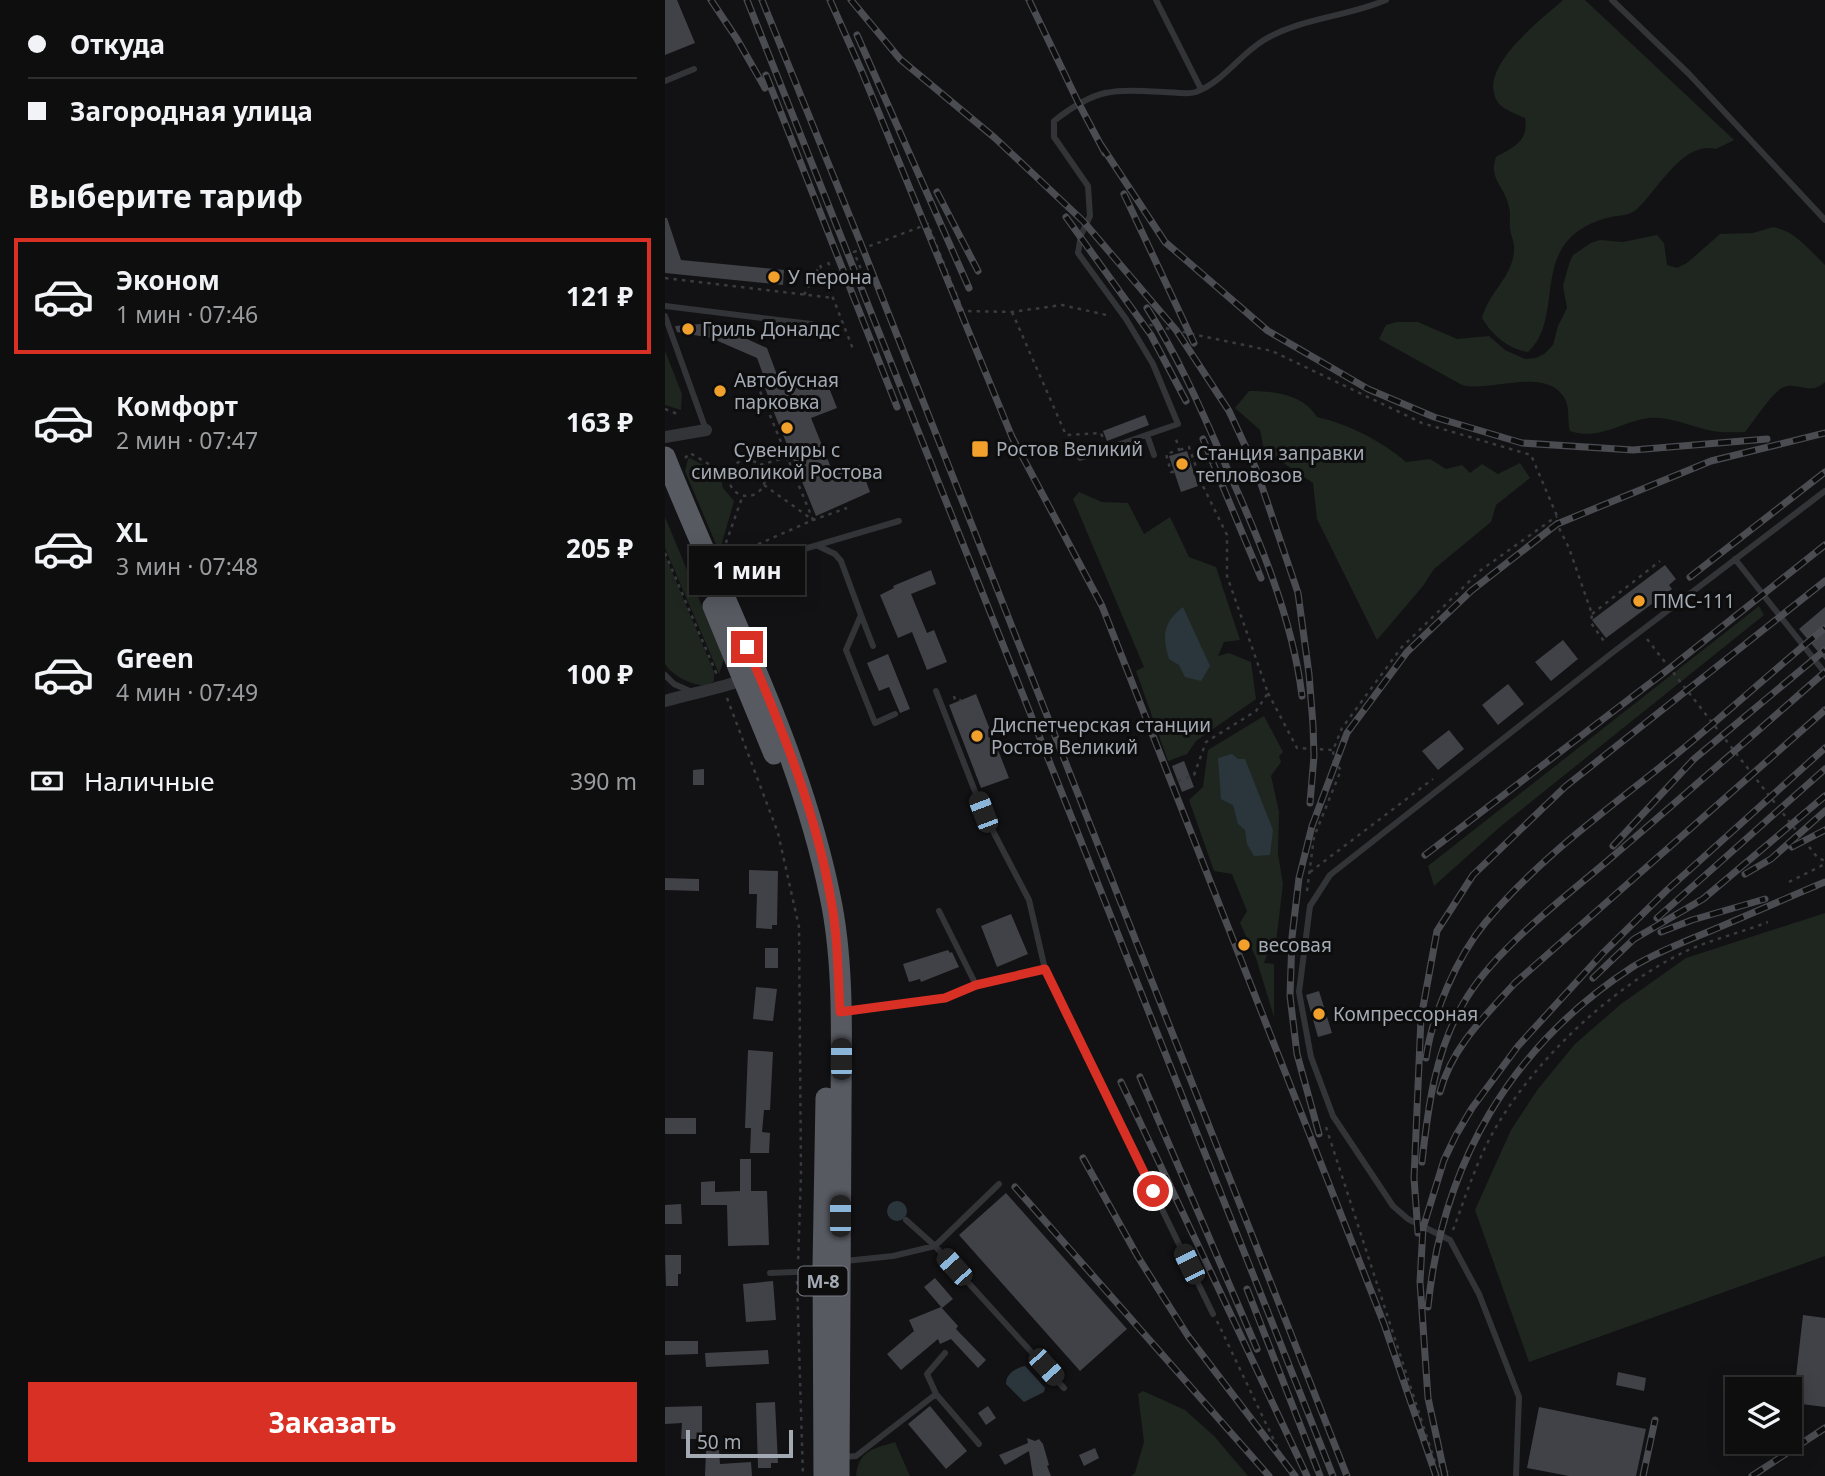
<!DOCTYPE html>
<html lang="ru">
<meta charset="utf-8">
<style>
:root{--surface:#0e0e0f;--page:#171718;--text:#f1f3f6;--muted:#9b9c9e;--line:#2e2e2f;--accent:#d93025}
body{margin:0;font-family:"Noto Sans",sans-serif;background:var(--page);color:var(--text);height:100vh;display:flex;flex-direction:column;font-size:26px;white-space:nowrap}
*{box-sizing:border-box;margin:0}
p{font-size:23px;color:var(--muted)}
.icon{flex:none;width:38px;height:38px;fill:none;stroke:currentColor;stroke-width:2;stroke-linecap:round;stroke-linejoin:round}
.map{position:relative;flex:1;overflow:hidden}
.sheet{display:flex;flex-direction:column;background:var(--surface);width:665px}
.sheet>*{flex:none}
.banner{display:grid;align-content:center;height:154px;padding:0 28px;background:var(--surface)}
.buttons{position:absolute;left:1060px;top:1377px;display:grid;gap:14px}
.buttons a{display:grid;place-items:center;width:77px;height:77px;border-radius:0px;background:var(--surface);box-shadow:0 4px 18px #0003,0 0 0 2px var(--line);font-size:35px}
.scale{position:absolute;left:21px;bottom:18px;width:107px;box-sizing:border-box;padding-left:7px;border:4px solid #a3aab4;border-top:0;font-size:19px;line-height:24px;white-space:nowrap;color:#a3aab4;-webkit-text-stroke:5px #0d0d0e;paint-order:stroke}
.end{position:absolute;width:32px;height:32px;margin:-16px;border:9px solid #d93025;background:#fff;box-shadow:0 0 0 4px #fff}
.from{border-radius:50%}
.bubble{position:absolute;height:49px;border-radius:0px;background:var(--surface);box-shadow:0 4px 18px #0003,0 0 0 2px var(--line);font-size:23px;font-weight:700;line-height:49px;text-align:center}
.car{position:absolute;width:21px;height:42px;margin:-21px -10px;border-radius:9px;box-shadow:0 0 5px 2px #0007;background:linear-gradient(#222 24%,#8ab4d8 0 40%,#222 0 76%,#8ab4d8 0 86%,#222 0)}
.banner b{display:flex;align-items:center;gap:24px;height:66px;font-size:26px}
.banner b+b{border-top:2px solid var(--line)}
.banner i{width:18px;height:18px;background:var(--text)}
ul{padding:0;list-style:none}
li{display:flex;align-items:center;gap:21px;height:116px;margin:0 14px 10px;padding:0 14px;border:4px solid transparent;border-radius:0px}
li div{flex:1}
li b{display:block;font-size:26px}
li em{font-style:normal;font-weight:700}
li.active{border-color:var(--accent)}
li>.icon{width:63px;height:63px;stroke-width:1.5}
h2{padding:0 28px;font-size:32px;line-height:84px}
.pay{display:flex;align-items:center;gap:18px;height:77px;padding:0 28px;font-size:26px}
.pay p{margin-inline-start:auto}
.button{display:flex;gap:14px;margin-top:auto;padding:14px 28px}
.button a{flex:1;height:80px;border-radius:0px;background:var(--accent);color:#fff;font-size:28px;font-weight:700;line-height:80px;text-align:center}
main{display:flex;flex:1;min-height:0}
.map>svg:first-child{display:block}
.green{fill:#1e261f}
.water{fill:#2b363c}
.building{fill:#414247}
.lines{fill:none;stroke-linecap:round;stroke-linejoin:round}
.path{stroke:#393b3f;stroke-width:2.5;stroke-dasharray:3.5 5;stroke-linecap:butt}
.service{stroke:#333438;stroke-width:6}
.minor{stroke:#333438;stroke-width:12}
.trunk{stroke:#575a61;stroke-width:21}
.rail-casing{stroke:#4a4c52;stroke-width:7}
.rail{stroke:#0d0d0e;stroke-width:4.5;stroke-dasharray:13;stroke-linecap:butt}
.route{stroke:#d93025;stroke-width:9}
.poi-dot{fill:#f2a02c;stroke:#0d0d0e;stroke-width:2.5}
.labels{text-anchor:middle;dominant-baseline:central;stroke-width:6;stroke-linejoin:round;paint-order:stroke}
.shield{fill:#0d0d0e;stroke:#767b82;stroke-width:2}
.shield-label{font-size:18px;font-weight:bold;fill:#a3aab4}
.poi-label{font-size:19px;fill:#a3aab4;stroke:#0d0d0e;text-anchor:start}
</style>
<main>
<section class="sheet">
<div class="banner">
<b><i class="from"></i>Откуда</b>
<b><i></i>Загородная улица</b>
</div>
<h2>Выберите тариф</h2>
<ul>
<li class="active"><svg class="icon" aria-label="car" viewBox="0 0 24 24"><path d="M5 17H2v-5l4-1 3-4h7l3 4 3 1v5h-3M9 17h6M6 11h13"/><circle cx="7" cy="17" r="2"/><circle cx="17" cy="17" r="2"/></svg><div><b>Эконом</b><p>1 мин · 07:46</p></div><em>121 ₽</em></li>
<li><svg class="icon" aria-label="car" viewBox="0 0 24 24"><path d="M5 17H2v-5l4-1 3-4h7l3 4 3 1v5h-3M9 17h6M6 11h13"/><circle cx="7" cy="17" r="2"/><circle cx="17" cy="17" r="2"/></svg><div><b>Комфорт</b><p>2 мин · 07:47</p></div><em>163 ₽</em></li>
<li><svg class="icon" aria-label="car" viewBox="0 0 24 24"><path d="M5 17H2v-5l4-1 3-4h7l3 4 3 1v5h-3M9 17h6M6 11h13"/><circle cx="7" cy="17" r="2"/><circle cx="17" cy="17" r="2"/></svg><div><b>XL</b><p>3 мин · 07:48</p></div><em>205 ₽</em></li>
<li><svg class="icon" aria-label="car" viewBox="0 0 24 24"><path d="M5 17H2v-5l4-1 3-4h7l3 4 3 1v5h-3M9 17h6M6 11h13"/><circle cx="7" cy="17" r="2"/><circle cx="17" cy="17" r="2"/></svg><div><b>Green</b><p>4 мин · 07:49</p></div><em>100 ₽</em></li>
</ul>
<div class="pay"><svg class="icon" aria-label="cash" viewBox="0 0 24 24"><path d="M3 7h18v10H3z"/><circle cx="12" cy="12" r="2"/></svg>Наличные<p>390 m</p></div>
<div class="button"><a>Заказать</a></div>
</section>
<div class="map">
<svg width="1160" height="1476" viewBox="0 0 1160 1476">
<rect width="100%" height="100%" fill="#121214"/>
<!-- green -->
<path class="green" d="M898,0H920L1069,140L1051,149C1018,140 993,190 971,210C963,216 955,215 946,217C925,222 905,232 895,252C879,282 890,328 863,352C843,349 827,335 817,318C823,293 848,277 849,250C850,243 846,236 845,229C844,222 846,214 844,207C840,186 823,179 831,157C849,147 864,141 860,118C851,114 836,109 832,101C812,67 877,19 898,0Z
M1108,227C1131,231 1144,250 1160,265V382C1144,397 1132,380 1117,388C1108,392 1088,422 1080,432C1069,432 1058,433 1047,431C1027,427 1005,416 984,418C955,422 934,441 905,431C902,420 905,408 900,399C882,365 824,393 797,385L714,339L721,325L732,322H753L792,339L824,336L840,350L860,359L871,358L879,354L888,345L893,326L902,308L898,286L904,264L908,255L926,243L935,240L958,242L992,235L999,243L1002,265L1012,268L1022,263L1055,234L1088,233Z
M0,351L17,394L16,410L0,405Z
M584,391C608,391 638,394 652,417C683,424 717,441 741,462L765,459L781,469L797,465L805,473L817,464L833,474L855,463L865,478L831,505L826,522L769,569L758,586L712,640L652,519L648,483L599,450L595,430L570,408Z
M25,458L55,474L58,488L69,501L55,550L53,549L20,471L23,459Z
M414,492L437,502L463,503L479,534L505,517L524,557L551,567L575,640L559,642L553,656L564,653L586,662L591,699L531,741L522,754L503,761L471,671L479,667L408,499Z
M0,517L59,659L54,674L0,548Z
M0,555L49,672V681L42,686C26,685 9,677 0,664Z
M1094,606L1099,615L836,826L769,886L763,866Z
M599,716L618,752L614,756L616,762L606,776L614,812L613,854L618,884L611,942L605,947L599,963L609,964V1017L591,958L575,923L582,911L567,874L549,871L524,800L538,787L543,750Z
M1160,913V1256L864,1362L810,1210L846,1130L873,1089L910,1044L956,1004L1021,958Z
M478,1391L520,1410L549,1436L583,1476H466L470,1473L479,1442L473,1394Z
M230,1442L245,1476H191C194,1450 208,1449 230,1442Z"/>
<!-- water -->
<path class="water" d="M518,607L545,666L536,681L520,677L514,665L504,659C497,636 498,622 518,607Z
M567,754L573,759H580L608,830L605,855L589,856L582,844L580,830L573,824L568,805L556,799L553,758Z
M222 1211a10 10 0 1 1 20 0a10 10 0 1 1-20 0Z
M360,1366L380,1388L379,1392L359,1402L341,1384C341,1373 351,1368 360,1366Z"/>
<!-- building -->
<path class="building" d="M0,0H12L30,43L0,55Z
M0,218H2L16,260L119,270L118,285L0,273Z
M47,323L102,348L115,383L130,377L135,390L161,380L172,408L146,418L169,475L195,465L205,492L151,516L110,415L100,388H103L92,358L46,338L12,332L10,326Z
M480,415L484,425L442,441L438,431Z
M522,451L533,486L516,492L504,456Z
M1000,565L1011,579L1004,585L1007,589L941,638L927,620Z
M266,570L271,584L246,594L262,633L269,630L282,662L262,670L247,632L233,638L215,595L229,588L228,586Z
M1160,607V660L1134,629Z
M898,640L913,659L886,681L870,662Z
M223,654L245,709L235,713L224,687L214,691L202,663Z
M843,684L859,704L833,725L817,705Z
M311,694L344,778L316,788L284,705Z
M784,730L799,749L773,770L757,751Z
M519,761L529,787L517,792L507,766Z
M39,769V785H28V770Z
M84,870L113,871L112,925H107V929L91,928L92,894H84Z
M0,878L34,879V891L0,890Z
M346,914L363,954L332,967L316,926Z
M100,948H113V968H100Z
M283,950L285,953L287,952L294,967L256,982L255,979L244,982L238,964Z
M91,987L112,989L108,1021L88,1019Z
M654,991L667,1033L653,1037L641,995Z
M83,1050L108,1052L105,1110H99L97,1132L105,1133L104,1153H85L86,1128H80Z
M0,1118H31V1134H0Z
M75,1159H86V1191H102L104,1245L63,1246L62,1205H36V1182L50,1181V1192L75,1191Z
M341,1193L462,1329L415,1371L294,1235Z
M16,1204L17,1224H0V1205Z
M0,1255H16V1274H13V1286H1Z
M270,1278L288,1299L277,1308L259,1287Z
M108,1281L111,1320L81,1322L78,1284Z
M276,1307L293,1326L291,1329L321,1360L313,1368L286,1339L275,1344L273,1339L236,1370L222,1354L249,1331L244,1320Z
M1138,1315L1160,1318V1407L1128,1403Z
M0,1341H33V1354L0,1355Z
M103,1350L104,1364L41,1367L40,1353Z
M953,1372L981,1378L979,1391L951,1385Z
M110,1402L113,1463H106V1468H93L91,1403Z
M37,1406V1439H16L17,1423L0,1424V1407Z
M265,1406L302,1451L281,1469L243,1424Z
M323,1406L331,1418L321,1425L313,1413Z
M874,1407L981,1429L971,1476H904L862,1468Z
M362,1438L370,1441L374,1439L378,1444L384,1465L382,1466L386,1476H368L364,1451L340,1465L334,1455L363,1443Z
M430,1448L434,1458L419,1466L414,1455Z
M54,1450L55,1464L86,1462L87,1476H40L41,1451Z"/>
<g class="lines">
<!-- path -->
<path class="path" d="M163,262L165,267
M155,265L188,349
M0,278L168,298
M202,284L189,252L263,224L298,311L347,312L397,305L446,316
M139,295L155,265
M347,312L401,435L436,433L439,441
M476,323L607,351L757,423L866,455L892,516V524L904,548L927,614L926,623L941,644
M0,409L10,413L12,417
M20,458L25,453L64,476
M64 478a18 18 0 1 1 36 0a18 18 0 1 1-36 0Z
M95,465L119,458L124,460L128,458
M509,472H506L501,454L514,450L510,435
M100,479L122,471L130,463
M99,485L148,520L182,508
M58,551L78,495
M0,553L52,675
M62,558L148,520L95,391
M927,614L995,561
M982,639L1152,857L1160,861
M603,693L632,748L668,750
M289,696L290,700H296
M62,698L113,833L134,927L136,1175L133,1264
M513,781L529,775L541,742L591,711L603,693L562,576V535L537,484L524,447L514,450
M645,872L768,779
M1124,882L1160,864
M642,891L649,837L676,770L669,762L668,750L677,728L736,648L816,570L892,516
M661,1127L770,1462L787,1476
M788,1230C800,1198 810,1166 826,1136C866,1063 943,990 1017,953C1044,940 1075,933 1103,922
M132,1281L138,1476
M552,1321L626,1476"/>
<!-- service -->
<path class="service" d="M491,0L536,89
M947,0L1024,74L1160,220
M0,81L29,69
M0,306L146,324
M0,316L41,430
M482,435L489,455
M415,458L513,424L488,364L461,319L413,253L416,235L425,216L423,186L389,137V121C431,88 447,89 499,92C508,92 522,95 531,92C558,82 574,55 599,40C636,18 681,17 721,0
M153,546L170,554L176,561L196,615L181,650L210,723L230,714
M1070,559L1160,673
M54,577L81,566L234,521
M196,615L208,646
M0,675L9,684L27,692
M271,691L318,812L364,900L380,969
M274,911L311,985
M180,1011L280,998L311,985L380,969L548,1314
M241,1220L270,1246L334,1184
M180,1261L228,1256L270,1246L399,1388
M105,1273L153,1271
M271,1394L314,1444
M179,1457L191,1456L271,1394L262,1374L280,1353
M851,1476L854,1397L814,1294L785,1240L743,1219L728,1206L668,1116L646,1057L634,992L645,906L665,875L947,653L1160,491"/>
<!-- minor -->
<path class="minor" d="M0,437L41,430
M0,701C27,693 54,689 80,679"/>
<!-- trunk -->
<path class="trunk" d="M0,457C58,603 133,741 165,896C180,966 176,1045 176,1117C176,1237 174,1356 174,1476
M48,606L109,754
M159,1476L158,1266L161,1098"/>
<!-- rail casing -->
<g class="rail-casing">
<path id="rail" d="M46,0L72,39L100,88
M82,0L668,1476
M97,0L198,249L682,1476
M165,0L197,72L347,437L437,606L719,1324L771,1476
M186,0L235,59L330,138L418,221L511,330L564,411L591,469L633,593L644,674L648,725L649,756L645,803
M364,0L413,102L440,153
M192,35L304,288
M101,75L232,407
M436,145L500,242L603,331L703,389L769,417L857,443L968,450L1102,439
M272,192L313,271
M459,194L529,343
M401,217L486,335L521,401
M482,308C512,355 534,404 556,455C590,529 627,614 637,696
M538,439L596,578
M1025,577L1160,472
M948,846L1029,759L1160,650
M1127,847L1160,830
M760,855L1005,668L1160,545
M1080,874L1106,859L1160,811
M992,918L1160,769
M996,932L1027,920L1100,899
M928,978L969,939L1038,899L1160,796
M761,1058C767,1015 792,957 820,923C874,857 948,806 1014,752C1064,711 1111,668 1160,628
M475,1077L592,1349
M456,1082L642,1476
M775,1092C787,1047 820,1016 850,983L1160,710
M654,1134L632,1054L625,996L627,937L634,878L647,826L682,733L742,652L806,591L892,524L1046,461L1160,433
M418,1158L473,1257L523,1336L630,1476
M757,1162C763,1107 770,1052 798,1004C827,952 894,902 940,863C1014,800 1087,736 1160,672
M350,1187L604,1476
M753,1233L749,1178L756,1018L772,931L808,875L901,786L1160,581
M582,1289L655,1476
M763,1307C777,1165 845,1047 966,968C988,954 1014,944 1038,934C1079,917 1119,899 1160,882
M780,1476L763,1398L755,1282L758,1228L779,1160L791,1135L807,1108L853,1046L938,953L1002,890L1160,748
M978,1476L990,1420
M1087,1476L1160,1428"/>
</g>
<!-- rail -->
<use href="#rail" class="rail"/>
</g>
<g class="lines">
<!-- route -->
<path class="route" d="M82,647C117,728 151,812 166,900C173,937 173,975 175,1012L280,998L311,985L380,969L488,1191"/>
</g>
<!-- markers -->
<g class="poi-dot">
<circle cx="109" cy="277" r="7"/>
<circle cx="23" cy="329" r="7"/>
<circle cx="55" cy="391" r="7"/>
<circle cx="122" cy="428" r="7"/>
<rect x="306" y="440" width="18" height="18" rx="3.5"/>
<circle cx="517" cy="464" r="7"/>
<circle cx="974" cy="601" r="7"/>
<circle cx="312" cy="736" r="7"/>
<circle cx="579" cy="945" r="7"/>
<circle cx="654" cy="1014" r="7"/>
</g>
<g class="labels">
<!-- shield labels -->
<rect class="shield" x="133.5" y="1266.5" width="49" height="29" rx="5"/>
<g class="shield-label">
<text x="158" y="1281">М-8</text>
</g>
<!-- poi labels -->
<g class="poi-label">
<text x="123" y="277">У перона</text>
<text x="37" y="329">Гриль Доналдс</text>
<text x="69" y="380">Автобусная<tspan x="69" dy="22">парковка</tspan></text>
<text x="331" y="449">Ростов Великий</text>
<text x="122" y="450" text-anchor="middle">Сувениры с<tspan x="122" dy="22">символикой Ростова</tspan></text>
<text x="531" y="453">Станция заправки<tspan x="531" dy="22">тепловозов</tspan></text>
<text x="988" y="601">ПМС-111</text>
<text x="326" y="725">Диспетчерская станции<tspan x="326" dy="22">Ростов Великий</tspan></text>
<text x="593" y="945">весовая</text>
<text x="668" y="1014">Компрессорная</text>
</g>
</g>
</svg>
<div class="buttons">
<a><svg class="icon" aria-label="layers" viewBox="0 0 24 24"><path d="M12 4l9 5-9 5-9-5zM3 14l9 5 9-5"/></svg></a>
</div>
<div class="scale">50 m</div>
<i class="end from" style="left:488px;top:1191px"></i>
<i class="end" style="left:82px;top:647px"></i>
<div class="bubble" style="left:24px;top:546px;width:116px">1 мин</div>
<i class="car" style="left:318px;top:812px;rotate:339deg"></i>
<i class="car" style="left:176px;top:1059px;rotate:0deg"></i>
<i class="car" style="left:175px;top:1216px;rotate:0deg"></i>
<i class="car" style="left:524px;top:1264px;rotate:334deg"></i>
<i class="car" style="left:289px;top:1267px;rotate:318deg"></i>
<i class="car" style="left:381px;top:1367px;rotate:138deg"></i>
</div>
</main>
